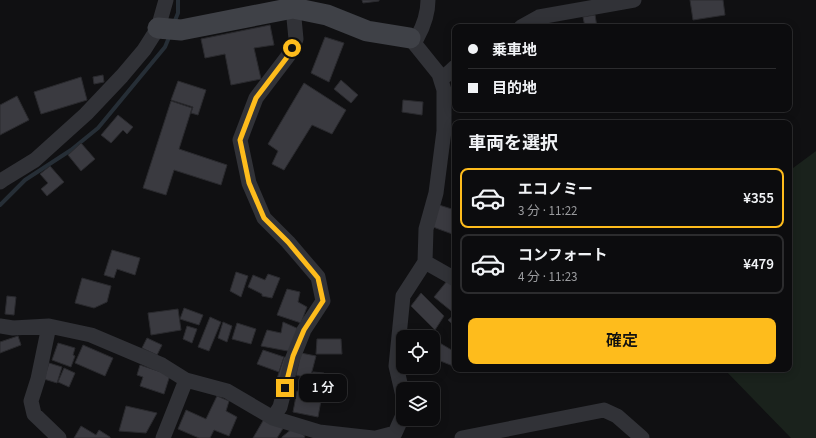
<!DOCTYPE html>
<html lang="ja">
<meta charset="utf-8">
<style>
:root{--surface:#0c0c0e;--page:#151517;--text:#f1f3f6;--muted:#9a9b9e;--line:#2c2c2e;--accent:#febc1c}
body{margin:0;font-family:"Source Sans 3","Noto Sans JP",sans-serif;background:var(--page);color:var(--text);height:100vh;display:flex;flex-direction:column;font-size:15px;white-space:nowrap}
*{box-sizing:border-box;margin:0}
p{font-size:13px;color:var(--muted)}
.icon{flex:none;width:22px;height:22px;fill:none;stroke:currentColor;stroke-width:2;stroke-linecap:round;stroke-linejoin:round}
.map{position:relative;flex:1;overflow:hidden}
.drawer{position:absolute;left:452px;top:120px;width:340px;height:252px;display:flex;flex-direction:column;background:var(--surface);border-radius:8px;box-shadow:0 2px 10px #0003,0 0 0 1px var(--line)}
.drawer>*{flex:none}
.guide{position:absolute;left:452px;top:24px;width:340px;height:88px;border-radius:8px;box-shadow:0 2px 10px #0003,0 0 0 1px var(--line);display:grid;align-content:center;height:88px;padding:0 16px;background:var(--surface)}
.controls{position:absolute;left:396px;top:330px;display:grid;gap:8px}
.controls a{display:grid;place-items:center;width:44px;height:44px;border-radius:8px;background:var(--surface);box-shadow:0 2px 10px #0003,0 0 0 1px var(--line);font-size:20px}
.end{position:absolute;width:18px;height:18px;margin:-9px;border:5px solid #febc1c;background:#111;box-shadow:0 0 0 2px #111}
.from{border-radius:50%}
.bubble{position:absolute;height:28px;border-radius:8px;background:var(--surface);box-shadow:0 2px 10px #0003,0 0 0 1px var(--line);font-size:13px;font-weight:600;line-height:28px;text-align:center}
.guide b{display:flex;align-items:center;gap:14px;height:38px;font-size:15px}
.guide b+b{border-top:1px solid var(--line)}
.guide i{width:10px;height:10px;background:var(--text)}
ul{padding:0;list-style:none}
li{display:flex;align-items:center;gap:12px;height:60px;margin:0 8px 6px;padding:0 8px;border:2px solid var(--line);border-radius:8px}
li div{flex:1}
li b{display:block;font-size:15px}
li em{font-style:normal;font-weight:600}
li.on{border-color:var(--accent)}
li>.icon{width:36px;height:36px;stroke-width:1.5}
h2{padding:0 16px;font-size:18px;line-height:48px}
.action{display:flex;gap:8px;margin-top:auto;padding:8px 16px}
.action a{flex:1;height:46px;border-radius:8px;background:var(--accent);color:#111;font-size:16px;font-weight:600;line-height:46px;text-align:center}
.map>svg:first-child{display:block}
.green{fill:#1a221c}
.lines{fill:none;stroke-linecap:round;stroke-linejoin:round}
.stream{stroke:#262e36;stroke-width:4}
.building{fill:#3a3a40;stroke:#2a2a2e}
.street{stroke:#313237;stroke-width:15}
.secondary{stroke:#3f4147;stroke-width:21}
.route{stroke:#febc1c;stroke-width:5}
</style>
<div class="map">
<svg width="816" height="438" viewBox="0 0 816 438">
<rect width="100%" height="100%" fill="#101012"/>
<!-- green -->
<path class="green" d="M816,151V438H791L724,369H789V171Z"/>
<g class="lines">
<!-- stream -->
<path class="stream" d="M174,23L178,13V0
M0,205L25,180L71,150L98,128L165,47L170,35"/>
</g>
<!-- building -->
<path class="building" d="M362,0H379V1L363,3Z
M690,0H723L725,15L693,20Z
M595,15L597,27H585L583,17Z
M532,22L557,24V27H532Z
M270,25L274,45L254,48L261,79L231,85L225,54L205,58L201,39Z
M325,37L344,43L329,82L311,73Z
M103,75L104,82L94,84L93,77Z
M81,77L87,100L41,114L34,92Z
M341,80L358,95L351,103L334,89Z
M178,81L206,90L198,115L191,113L193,107L171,100Z
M304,83L346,110L332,134L312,125L284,170L272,164L278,151L268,144Z
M17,96L29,120L0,135V105Z
M403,100L423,102L422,115L402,112Z
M171,101L192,108L179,149L227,165L221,185L174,170L166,195L143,188Z
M118,115L133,127L127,134L123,130L111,143L101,135Z
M81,143L95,159L81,171L68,155Z
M50,166L64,182L47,196L41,189L48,183L40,174Z
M439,205L455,210V235L433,227Z
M112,250L140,258L135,275L117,269L114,278L104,275Z
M236,272L248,276L241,297L230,291Z
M268,274L280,278L272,298L262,296V294L248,287L253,275L265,280Z
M82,278L111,286L107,302L94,308L75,303Z
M447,281L455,287V314L434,297Z
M287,289L300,292L298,302L307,307L301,323L277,315Z
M421,293L444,316L435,330L411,306Z
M7,296L16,297L14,315L5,314Z
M184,308L203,315L199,325L180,319Z
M178,309L181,330L151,335L148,313Z
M455,314V327L448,320Z
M210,317L221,322L209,351L198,347Z
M223,322L232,326L227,342L218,338Z
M283,322L301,330L293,352L261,346L267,330L281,333Z
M237,323L256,329L251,344L232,339Z
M187,326L197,329L192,343L183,339Z
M416,330L429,337H412Z
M18,336L21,345L0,353V342Z
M147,338L162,345L157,355L142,348Z
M317,339H341L342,354H316Z
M433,339L455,352V362L453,366L433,358Z
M58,343L75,348L73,355L75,356L71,367L52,360Z
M83,345L113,358L105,376L75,363Z
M263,350L284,357L279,372L257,364Z
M301,353L316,356L310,379L296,375Z
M284,357L292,360L285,388L275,385Z
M49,363L62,367L57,383L44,379Z
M140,365L170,375L164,394L140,386L143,377L137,375Z
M64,368L75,373L69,387L58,382Z
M313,372L324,373L320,389L307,388Z
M297,391L322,395L318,417L293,412Z
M217,396L229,401L226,411L237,417L229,436L214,430L210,438H199L178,429L186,410L206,419Z
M126,406L157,413L146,433L119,431Z
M264,419L287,422L277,438H253Z
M81,426L96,435L99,430L110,437V438H74Z
M293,428L305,436L304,438H282V437Z"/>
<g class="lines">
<!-- street -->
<path class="street" d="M521,27L539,17L634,0
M410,38H417C423,27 428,13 428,0
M441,80L455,67
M0,182L4,179L35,160L86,114L122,76L144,50L158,28L166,0
M425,262L455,279
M0,326L13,328L49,326L91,335L162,365L186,380L227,391L273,418L319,432L373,438
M49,326L38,379L31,401L34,414L59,438
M403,396L396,366L403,296L425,262L426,229L436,193L444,131V90L439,74L410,38
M273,418L280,407L292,360L304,330L323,301L318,277L288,242L264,218L249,183L240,140L256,98L288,56L296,39L293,8L291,0
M163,438L186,380
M376,438L395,433L403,415
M462,438L604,410L617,416L642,438"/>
<!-- secondary -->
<path class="secondary" d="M158,28L181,30L293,8L327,15L367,31L410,38"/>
</g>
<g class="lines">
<!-- route -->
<path class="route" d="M285,388L293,356L304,330L323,301L318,278L288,242L264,218L249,183L240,140L256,98L288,56L292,48"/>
</g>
</svg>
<div class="controls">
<a><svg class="icon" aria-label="locate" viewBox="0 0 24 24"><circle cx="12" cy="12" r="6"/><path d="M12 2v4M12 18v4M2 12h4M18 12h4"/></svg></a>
<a><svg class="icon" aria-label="layers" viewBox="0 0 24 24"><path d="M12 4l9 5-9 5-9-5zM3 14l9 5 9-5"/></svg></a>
</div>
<i class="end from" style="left:292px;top:48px"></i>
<i class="end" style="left:285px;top:388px"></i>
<div class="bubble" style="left:299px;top:374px;width:48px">1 分</div>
<div class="guide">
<b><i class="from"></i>乗車地</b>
<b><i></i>目的地</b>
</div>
<section class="drawer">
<h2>車両を選択</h2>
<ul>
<li class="on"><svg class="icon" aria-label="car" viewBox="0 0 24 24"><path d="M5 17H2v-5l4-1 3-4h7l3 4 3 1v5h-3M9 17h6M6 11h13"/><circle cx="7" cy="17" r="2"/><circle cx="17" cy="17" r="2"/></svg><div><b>エコノミー</b><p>3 分 · 11:22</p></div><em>¥355</em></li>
<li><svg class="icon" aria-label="car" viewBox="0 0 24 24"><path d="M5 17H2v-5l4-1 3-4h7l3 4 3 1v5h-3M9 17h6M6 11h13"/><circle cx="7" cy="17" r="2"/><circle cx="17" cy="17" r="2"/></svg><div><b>コンフォート</b><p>4 分 · 11:23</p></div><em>¥479</em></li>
</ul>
<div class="action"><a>確定</a></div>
</section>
</div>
